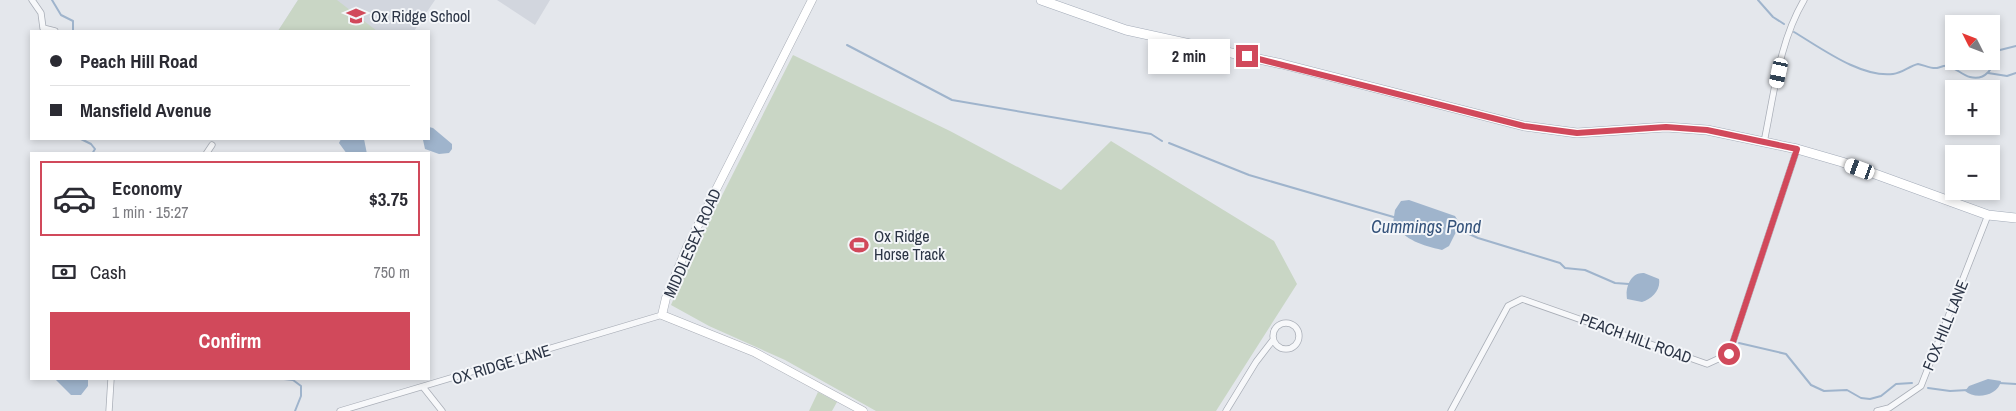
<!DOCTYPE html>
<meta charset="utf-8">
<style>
:root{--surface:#fff;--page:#f7f7f7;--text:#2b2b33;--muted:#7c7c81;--line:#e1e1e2;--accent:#d1495b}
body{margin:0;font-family:"Archivo Narrow",sans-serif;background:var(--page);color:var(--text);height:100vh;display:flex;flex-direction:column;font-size:19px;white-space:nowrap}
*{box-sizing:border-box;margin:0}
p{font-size:16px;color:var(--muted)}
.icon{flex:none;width:28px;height:28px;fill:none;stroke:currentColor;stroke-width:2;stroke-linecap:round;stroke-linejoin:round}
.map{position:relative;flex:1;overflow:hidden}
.panel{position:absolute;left:30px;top:152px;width:400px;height:228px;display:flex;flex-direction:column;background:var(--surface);border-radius:0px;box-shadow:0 2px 8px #0003}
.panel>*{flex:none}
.top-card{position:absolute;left:30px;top:30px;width:400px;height:110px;border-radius:0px;box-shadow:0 2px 8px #0003;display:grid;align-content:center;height:110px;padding:0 20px;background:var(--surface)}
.needle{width:32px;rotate:312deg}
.tools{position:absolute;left:1945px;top:15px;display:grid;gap:10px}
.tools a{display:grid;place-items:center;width:55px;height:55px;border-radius:0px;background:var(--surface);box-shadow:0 2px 8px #0003;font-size:25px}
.end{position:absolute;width:22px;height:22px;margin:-11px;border:6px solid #d1495b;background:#fff;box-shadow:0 0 0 2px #fff}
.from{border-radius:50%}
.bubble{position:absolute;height:35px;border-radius:0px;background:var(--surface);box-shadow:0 2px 8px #0003;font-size:16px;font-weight:700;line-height:35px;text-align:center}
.car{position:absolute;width:15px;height:30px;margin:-15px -8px;border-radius:6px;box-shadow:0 0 4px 1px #0007;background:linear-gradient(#fff 24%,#345 0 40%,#fff 0 76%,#345 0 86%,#fff 0)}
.top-card b{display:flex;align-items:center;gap:18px;height:48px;font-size:19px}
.top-card b+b{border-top:1px solid var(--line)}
.top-card i{width:12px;height:12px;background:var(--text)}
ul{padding:9px 0 0;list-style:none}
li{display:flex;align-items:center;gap:15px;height:75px;margin:0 10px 8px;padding:0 10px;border:2px solid transparent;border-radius:0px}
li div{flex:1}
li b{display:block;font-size:19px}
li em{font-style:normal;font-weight:700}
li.on{border-color:var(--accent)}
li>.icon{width:45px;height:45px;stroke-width:1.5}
.pay{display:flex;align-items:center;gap:12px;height:55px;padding:0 20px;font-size:19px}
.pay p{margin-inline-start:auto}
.cta{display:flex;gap:10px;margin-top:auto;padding:10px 20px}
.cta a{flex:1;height:58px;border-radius:0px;background:var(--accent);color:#fff;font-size:20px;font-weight:700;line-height:58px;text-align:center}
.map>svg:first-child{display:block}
.built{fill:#d2d6de}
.green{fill:#c9d6c5}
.water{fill:#9fb4cc}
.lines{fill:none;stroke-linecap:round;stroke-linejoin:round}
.stream{stroke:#9fb4cc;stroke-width:2}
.street-casing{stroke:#a9aeb7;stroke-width:7}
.secondary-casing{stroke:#a9aeb7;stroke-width:9}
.primary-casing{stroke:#a3abb8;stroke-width:10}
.street{stroke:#f7f8fa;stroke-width:5.5}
.secondary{stroke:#fff;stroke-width:8}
.primary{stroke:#fff;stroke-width:9}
.route{stroke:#d1495b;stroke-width:6}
.labels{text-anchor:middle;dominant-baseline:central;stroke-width:4;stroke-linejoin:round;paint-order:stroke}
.poi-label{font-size:16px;fill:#2b3445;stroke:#f4f6f9;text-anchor:start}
.street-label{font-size:16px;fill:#2b3445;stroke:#f4f6f9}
.water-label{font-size:18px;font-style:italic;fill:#34527a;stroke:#f4f6f9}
</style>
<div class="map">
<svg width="2016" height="411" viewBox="0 0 2016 411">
<rect width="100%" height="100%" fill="#e4e7ec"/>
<!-- built -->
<path class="built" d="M298,0H435L414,31H278Z
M497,0H550L535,25Z"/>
<!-- green -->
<path class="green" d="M298,0H337L377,31H278Z
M793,55L950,131L1061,190L1111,141L1274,241L1297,284L1216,411H876L785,360L709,326L671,305L698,243Z
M818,392L837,402L832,411H809Z"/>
<!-- water -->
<path class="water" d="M429,127L433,128L452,144V149L449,153L439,154L425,149L423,140L429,139Z
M341,139H364L367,154H347L339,143Z
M1409,200L1455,216L1460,224L1449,246L1442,250C1422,245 1406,241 1393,223L1395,210L1401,201Z
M1644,273L1659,279C1661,290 1652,299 1642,302L1627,299C1625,287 1631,272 1644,273Z
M55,379H88V386L81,395H71Z
M1988,379L2001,381C1998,396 1975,400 1965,391L1969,386Z"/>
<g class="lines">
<!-- stream -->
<path class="stream" d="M52,0L61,15L73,21V31
M1758,0L1773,17L1784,24
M1794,32C1821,48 1861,78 1893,74C1903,73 1909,66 1918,64C1924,65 1931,69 1937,68C1942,67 1943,65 1948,66C1956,68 1962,75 1970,77C1985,81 1995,68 1995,54L2000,50L2016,46
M847,45L952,100L1151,134L1162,141
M1988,73L2007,76L2016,73
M81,139L91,144L95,149L92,154
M1169,143L1249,175L1397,218
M1458,229L1478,238L1560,263L1565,268L1585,270L1615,283L1629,284
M1739,343L1786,354L1811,385L1824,391L1847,390L1861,398L1870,399L1881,396L1896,384L1912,383
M284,379L293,380L301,386V396L295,411
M1999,383L2016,384
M1928,388L1950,391L1968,390"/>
<!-- street casing -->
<g class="street-casing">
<path id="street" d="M32,0L41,13L43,28
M43,28L55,31
M1764,142C1774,95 1779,42 1804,0
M206,154L212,145
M1273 336a13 13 0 1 1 26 0a13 13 0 1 1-26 0Z
M423,387L442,411
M109,411L111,379
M340,411L662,315
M1226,411L1256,362L1273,340
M1451,411L1508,306L1522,299L1707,364L1729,354L1797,149
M1877,411L1889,408L1921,386L1988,215"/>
</g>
<!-- secondary casing -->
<g class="secondary-casing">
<path id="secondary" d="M812,0L687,247L666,298L662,315L754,352L863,411"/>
</g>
<!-- primary casing -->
<g class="primary-casing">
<path id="primary" d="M1041,0L1126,30L1282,64L1524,126L1577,133L1666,127L1707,130L1797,149L1842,162L1988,215L2016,218"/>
</g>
<!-- street -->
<use href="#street" class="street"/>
<!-- secondary -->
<use href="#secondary" class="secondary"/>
<!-- primary -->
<use href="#primary" class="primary"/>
</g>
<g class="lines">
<!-- route -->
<path class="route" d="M1247,56L1524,126L1577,133L1666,127L1707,130L1797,149L1729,354"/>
</g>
<!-- icons -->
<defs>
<g id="school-bare" transform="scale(1.5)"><path d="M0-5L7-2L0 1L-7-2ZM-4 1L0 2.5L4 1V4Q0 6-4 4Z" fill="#d1495b" stroke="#f4f6f9" stroke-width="2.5" paint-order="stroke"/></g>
<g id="stadium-bare" transform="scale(1.5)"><path d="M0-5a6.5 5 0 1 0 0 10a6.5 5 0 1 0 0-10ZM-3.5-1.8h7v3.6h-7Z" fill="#d1495b" stroke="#f4f6f9" stroke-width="2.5" paint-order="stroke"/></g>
</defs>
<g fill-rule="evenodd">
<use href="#school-bare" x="356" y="16"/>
<use href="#stadium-bare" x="859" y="245"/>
</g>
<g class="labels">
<!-- poi labels -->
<g class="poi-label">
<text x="371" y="16">Ox Ridge School</text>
<text x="874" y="236">Ox Ridge<tspan x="874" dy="18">Horse Track</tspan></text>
</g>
<!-- street labels -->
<g class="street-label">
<text transform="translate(692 243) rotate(-66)">MIDDLESEX ROAD</text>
<text transform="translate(1945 325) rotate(-68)">FOX HILL LANE</text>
<text transform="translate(1636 338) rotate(20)">PEACH HILL ROAD</text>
<text transform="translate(501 364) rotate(-17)">OX RIDGE LANE</text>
</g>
<!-- water labels -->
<g class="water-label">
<text x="1426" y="226">Cummings Pond</text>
</g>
</g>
</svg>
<div class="tools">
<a><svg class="needle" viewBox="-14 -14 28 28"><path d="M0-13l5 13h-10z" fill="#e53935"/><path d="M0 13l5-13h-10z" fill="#7c7c81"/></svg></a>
<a>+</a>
<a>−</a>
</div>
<i class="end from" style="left:1729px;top:354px"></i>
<i class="end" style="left:1247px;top:56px"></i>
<div class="bubble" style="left:1148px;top:39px;width:82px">2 min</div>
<i class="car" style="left:1779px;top:73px;rotate:192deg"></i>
<i class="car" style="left:1860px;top:169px;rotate:290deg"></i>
<div class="top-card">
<b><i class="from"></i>Peach Hill Road</b>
<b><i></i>Mansfield Avenue</b>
</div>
<section class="panel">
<ul>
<li class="on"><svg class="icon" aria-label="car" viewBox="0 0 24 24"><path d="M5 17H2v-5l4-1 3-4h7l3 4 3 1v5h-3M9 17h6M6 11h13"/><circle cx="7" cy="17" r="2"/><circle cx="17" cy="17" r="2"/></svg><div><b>Economy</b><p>1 min · 15:27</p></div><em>$3.75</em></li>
</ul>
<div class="pay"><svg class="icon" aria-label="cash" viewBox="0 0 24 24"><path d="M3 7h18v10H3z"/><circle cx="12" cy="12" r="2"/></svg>Cash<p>750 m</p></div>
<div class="cta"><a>Confirm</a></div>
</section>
</div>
